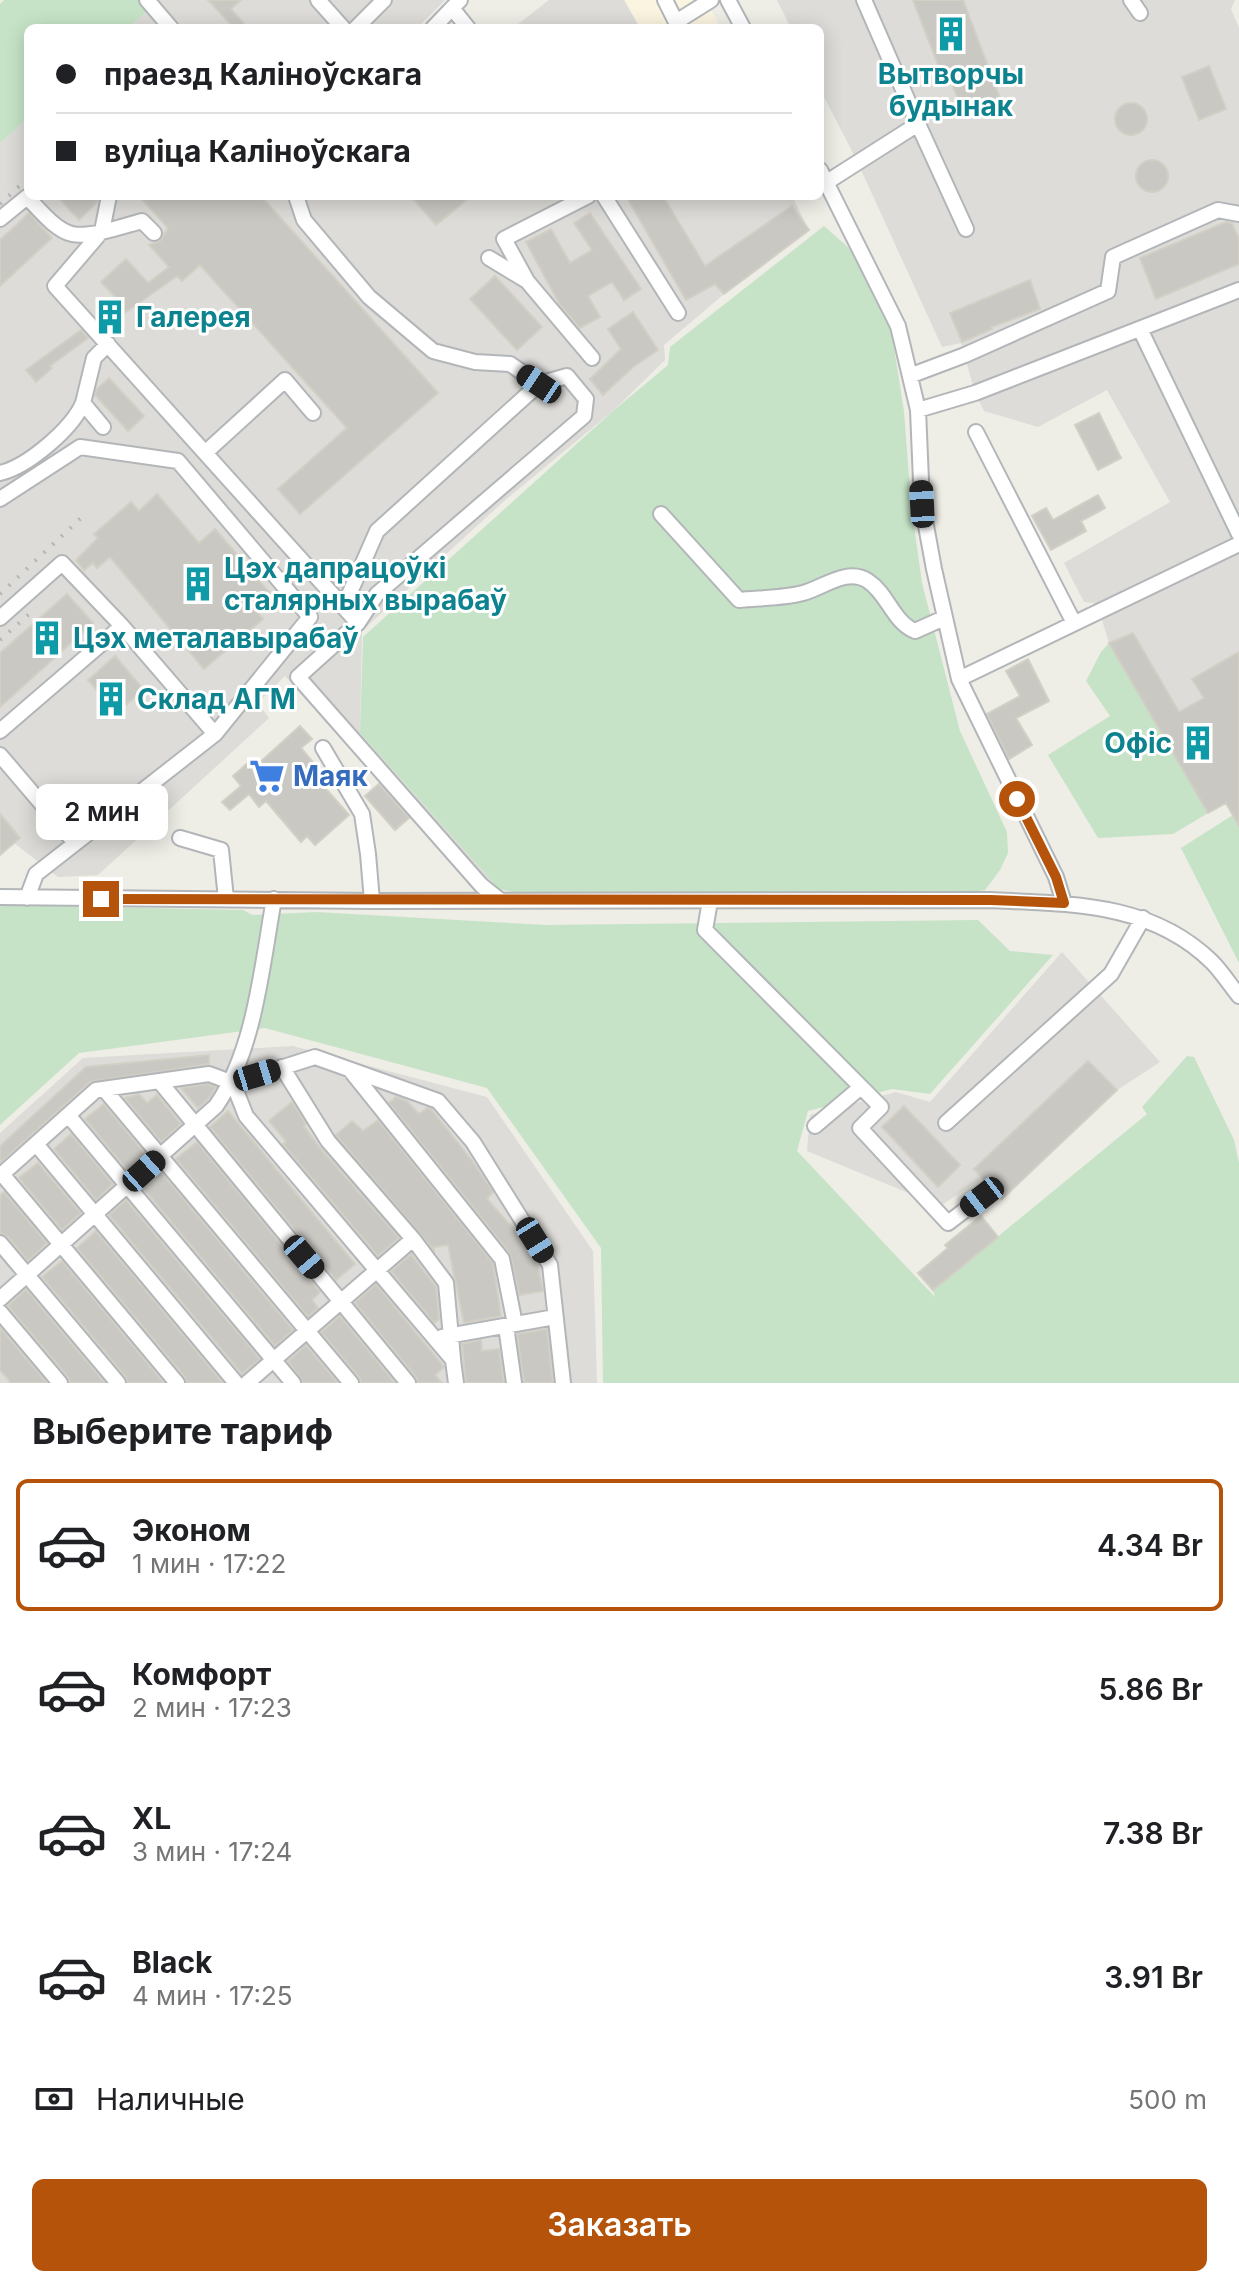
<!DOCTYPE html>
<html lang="ru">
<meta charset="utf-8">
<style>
:root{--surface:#fff;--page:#f2f2f2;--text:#202124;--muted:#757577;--line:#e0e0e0;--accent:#b45309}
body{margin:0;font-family:Inter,sans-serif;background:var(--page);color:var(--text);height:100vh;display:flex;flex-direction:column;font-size:30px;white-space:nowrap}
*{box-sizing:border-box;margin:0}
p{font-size:26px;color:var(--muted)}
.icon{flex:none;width:44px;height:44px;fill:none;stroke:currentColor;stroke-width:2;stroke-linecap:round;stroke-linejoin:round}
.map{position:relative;height:1383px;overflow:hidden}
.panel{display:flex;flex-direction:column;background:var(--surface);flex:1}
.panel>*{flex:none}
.hud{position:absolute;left:24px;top:24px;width:800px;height:176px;border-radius:12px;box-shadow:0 4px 20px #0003;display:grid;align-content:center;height:176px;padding:0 32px;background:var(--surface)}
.end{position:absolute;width:36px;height:36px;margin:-18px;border:10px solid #b45309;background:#fff;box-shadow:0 0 0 4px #fff}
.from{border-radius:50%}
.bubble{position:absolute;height:56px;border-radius:12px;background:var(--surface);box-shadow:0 4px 20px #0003;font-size:26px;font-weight:600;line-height:56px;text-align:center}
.car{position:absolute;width:24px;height:48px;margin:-24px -12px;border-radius:10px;box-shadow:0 0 6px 2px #0007;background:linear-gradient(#222 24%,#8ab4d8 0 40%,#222 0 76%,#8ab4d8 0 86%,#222 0)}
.hud b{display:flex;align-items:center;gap:28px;height:76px;font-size:30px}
.hud b+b{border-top:2px solid var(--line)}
.hud i{width:20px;height:20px;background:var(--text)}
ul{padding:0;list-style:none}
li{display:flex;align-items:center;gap:24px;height:132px;margin:0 16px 12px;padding:0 16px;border:4px solid transparent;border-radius:12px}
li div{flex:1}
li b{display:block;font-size:30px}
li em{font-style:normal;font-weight:600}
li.selected{border-color:var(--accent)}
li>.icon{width:72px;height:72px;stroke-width:1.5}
h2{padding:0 32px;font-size:36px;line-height:96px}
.pay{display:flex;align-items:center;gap:20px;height:88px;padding:0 32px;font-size:30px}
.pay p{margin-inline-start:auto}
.action{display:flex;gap:16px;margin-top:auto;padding:16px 32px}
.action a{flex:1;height:92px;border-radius:12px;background:var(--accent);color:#fff;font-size:32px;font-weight:600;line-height:92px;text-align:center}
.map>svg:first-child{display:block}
.commercial{fill:#faf4e0}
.industrial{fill:#dddcd8}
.green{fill:#c6e3c7}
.building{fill:#cac8c3;stroke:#d2cfc5;stroke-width:2}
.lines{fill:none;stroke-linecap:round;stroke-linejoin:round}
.minor-casing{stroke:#b3b6b9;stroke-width:18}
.minor{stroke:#fff;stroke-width:14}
.rail{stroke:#b4b5b5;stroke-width:4;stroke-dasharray:2 10;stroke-linecap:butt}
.route{stroke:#b45309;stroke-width:10}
.labels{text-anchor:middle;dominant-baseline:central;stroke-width:6;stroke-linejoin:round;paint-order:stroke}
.culture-label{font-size:28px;font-weight:bold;fill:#0d838f;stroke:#fff;text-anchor:start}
.shop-label{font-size:28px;font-weight:bold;fill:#366cbe;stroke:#fff;text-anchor:start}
</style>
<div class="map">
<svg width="1239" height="1383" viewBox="0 0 1239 1383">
<rect width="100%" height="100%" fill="#eeede6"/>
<!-- commercial -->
<path class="commercial" d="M624,0H706L721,28H640Z"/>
<!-- industrial -->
<path class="industrial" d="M160,0H445L417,28H128Z
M549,0H624L640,28H513Z
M777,0H1235L1231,9L1239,28V825L1226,803L1208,813L1109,643L1099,610L1094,603L1084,602L1064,563L1170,502L1107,390L1038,427L984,411L975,393L961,343L942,347L857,161L820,89V28H791Z
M28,118V196H792L809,230L724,294L664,345L665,360L614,410L503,502L362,631L360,733L499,889V894L479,891L285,676L258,703L269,718L98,875L58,877L14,843L0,855V143Z
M1062,952L1160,1062L940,1206L807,1151L810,1115L896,1092L930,1102Z
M293,1046L487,1097L593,1251L597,1383H0V1133L83,1058Z"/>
<!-- green -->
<path class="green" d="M4,0H160L128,28H28V118L0,143V4Z
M824,226L849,248L891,329L904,411L911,504L922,583L960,731L1007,832L1008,853L1000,870L985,890L962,894H521L499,889L360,733L363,637L613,411L668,365L670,347Z
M1109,643L1208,813L1173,834L1098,838L1048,755L1110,716L1086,681L1101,652Z
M1233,815L1239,825V963L1181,848Z
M0,905L243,910L252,915L316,912L545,925L978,920L1010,951L1053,955L930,1094L892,1089L808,1111L797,1151L935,1297L933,1290L1147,1114L1142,1107L1187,1056L1194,1057L1234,1140L1239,1163V1383H603L601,1248L487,1088L265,1028L79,1053L0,1125Z"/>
<!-- building -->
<path class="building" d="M208,0H241L231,9L248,28H234Z
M913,0H963L1001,101L964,115L946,68L940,70Z
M1209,66L1226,109L1199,120L1182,77Z
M1115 119a16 16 0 1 1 32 0a16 16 0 1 1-32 0Z
M1136 176a16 16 0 1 1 32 0a16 16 0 1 1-32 0Z
M57,196H93L98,201L79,220Z
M139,196H261L438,393L300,514L278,489L347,428L200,265L182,281L177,276L105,327L98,318L120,302L101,282L126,259L148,283L169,267L149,245L160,241L168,228Z
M411,196H471L436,225Z
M626,196H663L705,266L792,206L809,230L724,294L715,284L686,300Z
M29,213L52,238L0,286V240Z
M590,213L641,289L624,300L612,282L588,296L600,317L580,328L560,305L526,242L551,229L570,263L592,250L574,223Z
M1226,222L1232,223L1239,239V264L1156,299L1140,258Z
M495,276L542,327L517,350L470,299Z
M1030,280L1040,309L991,327L992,329L962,342L950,313Z
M633,312L658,350L633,367L603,395L590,379L621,349L608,329Z
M81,330L88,338L50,366L52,368L36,382L26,370Z
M109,378L144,416L128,431L95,395L97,389Z
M1099,413L1121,458L1098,470L1075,425Z
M157,494L199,543L215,529L275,599L258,613L263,619L204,669L110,557L97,568L93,563L84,570L76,560L98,538L94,534L131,502L139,511Z
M1098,495L1105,508L1081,521L1086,531L1051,550L1032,516L1046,508L1053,520Z
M67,594L93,623L0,707V653Z
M1133,633L1179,712L1204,698L1192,679L1239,652V826L1226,803L1208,813L1109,643Z
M115,656L144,690L116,713L88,680Z
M1028,659L1049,701L1016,718L1032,745L1009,759L987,714L1020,696L1006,671Z
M300,726L312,739L301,748L317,767L311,772L349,815L315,845L307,836L301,842L266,801L259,807L249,794L230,810L222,802L241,786L233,776L251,760L256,766Z
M379,784L409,818L395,830L365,796Z
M0,814L20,838L0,855Z
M209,1055V1064L90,1082L0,1163V1146L86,1067Z
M1088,1061L1117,1090L1002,1199L974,1169Z
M208,1084L216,1087L209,1098L198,1108L181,1088Z
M139,1094L147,1103L157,1095L181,1124L161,1142L125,1098Z
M396,1097L407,1101L419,1114L427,1108L431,1109L473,1162L493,1192L487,1199L520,1236L538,1265L543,1291L519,1295L510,1253L389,1103Z
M292,1102L306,1124L304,1126L320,1148L399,1238L378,1256L283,1144L286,1141L269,1121Z
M104,1104L146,1155L128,1171L85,1119Z
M904,1106L960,1165L938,1187L882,1127Z
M228,1111L355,1264L336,1280L210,1127Z
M378,1120L493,1263L501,1316L464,1323L448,1245L434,1247V1250L336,1135L352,1121L363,1131Z
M71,1134L113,1184L96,1200L54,1149Z
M197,1142L320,1292L312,1300L318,1308L308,1317L176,1159Z
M38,1163L81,1213L62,1230L19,1178Z
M161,1172L293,1330L275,1346L142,1187Z
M4,1192L47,1243L28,1261L8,1237L0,1233V1195Z
M126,1200L260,1359L242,1374L109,1215Z
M981,1216L998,1237L933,1290L918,1273L948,1248L945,1245Z
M96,1231L223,1383H187L185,1377L77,1248Z
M411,1254L436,1287L439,1319L434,1323L391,1271Z
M62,1261L164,1383H128L126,1377L42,1277Z
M376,1284L444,1367L435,1375L442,1383H418L416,1377L355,1303Z
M26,1289L105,1383H70L68,1377L8,1306Z
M340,1316L395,1383H361L359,1377L321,1332Z
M0,1328L47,1383H11L0,1370Z
M547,1329L553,1383H524L517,1334Z
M481,1340L482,1351L499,1349L504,1383H466L462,1344Z
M306,1345L338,1383H303L288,1361Z"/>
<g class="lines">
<!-- minor casing -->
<g class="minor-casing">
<path id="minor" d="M147,0L171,28
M318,0L343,28
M665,0L679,28
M728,0L743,28
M1131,0L1140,13
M452,8L468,28
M676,22L711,0
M356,28L384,0
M433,28L460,0
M918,124L966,229
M820,170L898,326L918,410L922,504L934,569L959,679L1056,877L1064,903
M827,182L918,124L864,0
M109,196L102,231L55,286L358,623
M296,196L304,220L369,297L433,351L475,362L510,364L539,384L567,376L586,399L584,416L377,594L358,623L298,677L481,885L501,901
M604,196L678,313
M0,219L27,197C39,209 55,230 72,234C90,238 123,226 142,221L154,233
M489,258L527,281L592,358
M526,279L504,239L588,196
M1140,329L1239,534
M912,375L965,355L1108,291L1113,257L1218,210L1239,214
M918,410L975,393L1239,290
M103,427L83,403L94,358L108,344
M976,432L1074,623
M206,452L285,380L313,413
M0,473C27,467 72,429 83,403
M0,499L80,447L178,461L310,617L215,734L36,874L27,898
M661,514L739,600C759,598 785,598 803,593C823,588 847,567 868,581C888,594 893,622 915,631L944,618
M344,606L377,531L539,384
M0,618L62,563L122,626L215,734
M959,679L1239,544
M0,731L122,626
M323,748L362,814L368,854L372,901
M0,755L75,843
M180,838L221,850L226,899
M0,897L372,901L991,900C1070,904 1151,902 1212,962C1222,972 1230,985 1239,996
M710,901L705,930L881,1107L860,1128L948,1223L982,1197
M282,1067L328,1141L413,1239L446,1283L453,1359
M351,1071L502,1259L515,1324
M160,1082L408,1383
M233,1083L246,1116L453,1360L456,1383
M104,1089L351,1383
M68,1115L293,1383
M946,1123L1111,974L1143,918
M815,1126L861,1087
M36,1144L236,1383
M2,1174L177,1383
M0,1176L96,1090L209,1074L233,1083L315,1057L438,1101L473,1142L550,1265L563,1383
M0,1243L118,1383
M0,1299L216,1106C255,1050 262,965 274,899
M0,1312L60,1383
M506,1326L514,1383
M442,1337L555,1317
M247,1383L413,1239"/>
</g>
<!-- minor -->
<use href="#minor" class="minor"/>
<!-- rail -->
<path class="rail" d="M0,204L28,178
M0,594L83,516
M0,640L36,608"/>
</g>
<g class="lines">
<!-- route -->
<path class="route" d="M101,899L991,900L1064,903L1056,877L1017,799"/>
</g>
<!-- icons -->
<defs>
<g id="building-bare" transform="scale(2.76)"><path d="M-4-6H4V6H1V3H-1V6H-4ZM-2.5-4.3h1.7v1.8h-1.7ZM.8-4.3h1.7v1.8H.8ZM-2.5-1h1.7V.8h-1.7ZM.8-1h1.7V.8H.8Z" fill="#0f9aa8" stroke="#fff" stroke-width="2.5" paint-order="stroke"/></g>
<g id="supermarket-bare" transform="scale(2.76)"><path d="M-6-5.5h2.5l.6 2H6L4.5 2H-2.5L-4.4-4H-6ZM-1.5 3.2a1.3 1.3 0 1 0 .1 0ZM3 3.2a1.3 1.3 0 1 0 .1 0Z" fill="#3f7fe0" stroke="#fff" stroke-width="2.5" paint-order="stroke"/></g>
</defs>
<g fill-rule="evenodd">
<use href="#building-bare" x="951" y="34"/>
<use href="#building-bare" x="110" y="317"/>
<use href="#building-bare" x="198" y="584"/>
<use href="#building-bare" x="47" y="638"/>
<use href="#building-bare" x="111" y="699"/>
<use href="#building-bare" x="1198" y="743"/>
<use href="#supermarket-bare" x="267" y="776"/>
</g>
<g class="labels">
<!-- culture labels -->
<g class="culture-label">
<text x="951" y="74" text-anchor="middle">Вытворчы<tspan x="951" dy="32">будынак</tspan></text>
<text x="136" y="317">Галерея</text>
<text x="224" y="568">Цэх дапрацоўкі<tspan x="224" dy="32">сталярных вырабаў</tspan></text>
<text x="73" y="638">Цэх металавырабаў</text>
<text x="137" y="699">Склад АГМ</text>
<text x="1172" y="743" text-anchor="end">Офіс</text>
</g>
<!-- shop labels -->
<g class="shop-label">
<text x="293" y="776">Маяк</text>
</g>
</g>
</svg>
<i class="end from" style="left:1017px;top:799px"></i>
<i class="end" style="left:101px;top:899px"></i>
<div class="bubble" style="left:36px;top:784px;width:132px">2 мин</div>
<i class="car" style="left:539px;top:384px;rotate:304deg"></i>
<i class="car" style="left:922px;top:504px;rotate:357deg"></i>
<i class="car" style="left:257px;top:1075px;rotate:73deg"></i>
<i class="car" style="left:144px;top:1171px;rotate:48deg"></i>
<i class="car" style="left:982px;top:1197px;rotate:232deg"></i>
<i class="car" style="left:535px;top:1240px;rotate:148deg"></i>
<i class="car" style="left:304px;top:1257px;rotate:140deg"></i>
<div class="hud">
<b><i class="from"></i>праезд Каліноўскага</b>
<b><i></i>вуліца Каліноўскага</b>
</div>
</div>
<section class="panel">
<h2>Выберите тариф</h2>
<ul>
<li class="selected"><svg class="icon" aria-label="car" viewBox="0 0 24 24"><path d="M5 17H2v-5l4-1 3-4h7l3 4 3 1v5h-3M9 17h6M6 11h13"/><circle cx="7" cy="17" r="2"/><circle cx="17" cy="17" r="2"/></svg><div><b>Эконом</b><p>1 мин · 17:22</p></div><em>4.34 Br</em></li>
<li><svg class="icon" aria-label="car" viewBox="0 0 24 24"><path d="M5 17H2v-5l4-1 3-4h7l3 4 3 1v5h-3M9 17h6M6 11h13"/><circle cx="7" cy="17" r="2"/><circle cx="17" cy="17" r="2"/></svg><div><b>Комфорт</b><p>2 мин · 17:23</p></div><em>5.86 Br</em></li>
<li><svg class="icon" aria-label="car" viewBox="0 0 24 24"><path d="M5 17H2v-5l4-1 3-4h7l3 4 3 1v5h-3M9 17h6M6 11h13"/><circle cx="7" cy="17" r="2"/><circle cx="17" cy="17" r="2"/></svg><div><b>XL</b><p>3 мин · 17:24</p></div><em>7.38 Br</em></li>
<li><svg class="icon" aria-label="car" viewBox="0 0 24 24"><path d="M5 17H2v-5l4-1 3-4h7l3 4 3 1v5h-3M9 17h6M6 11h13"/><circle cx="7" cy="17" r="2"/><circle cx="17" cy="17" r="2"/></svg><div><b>Black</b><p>4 мин · 17:25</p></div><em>3.91 Br</em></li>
</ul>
<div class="pay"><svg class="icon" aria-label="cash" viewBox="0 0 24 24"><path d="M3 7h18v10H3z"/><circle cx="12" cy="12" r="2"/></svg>Наличные<p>500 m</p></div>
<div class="action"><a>Заказать</a></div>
</section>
